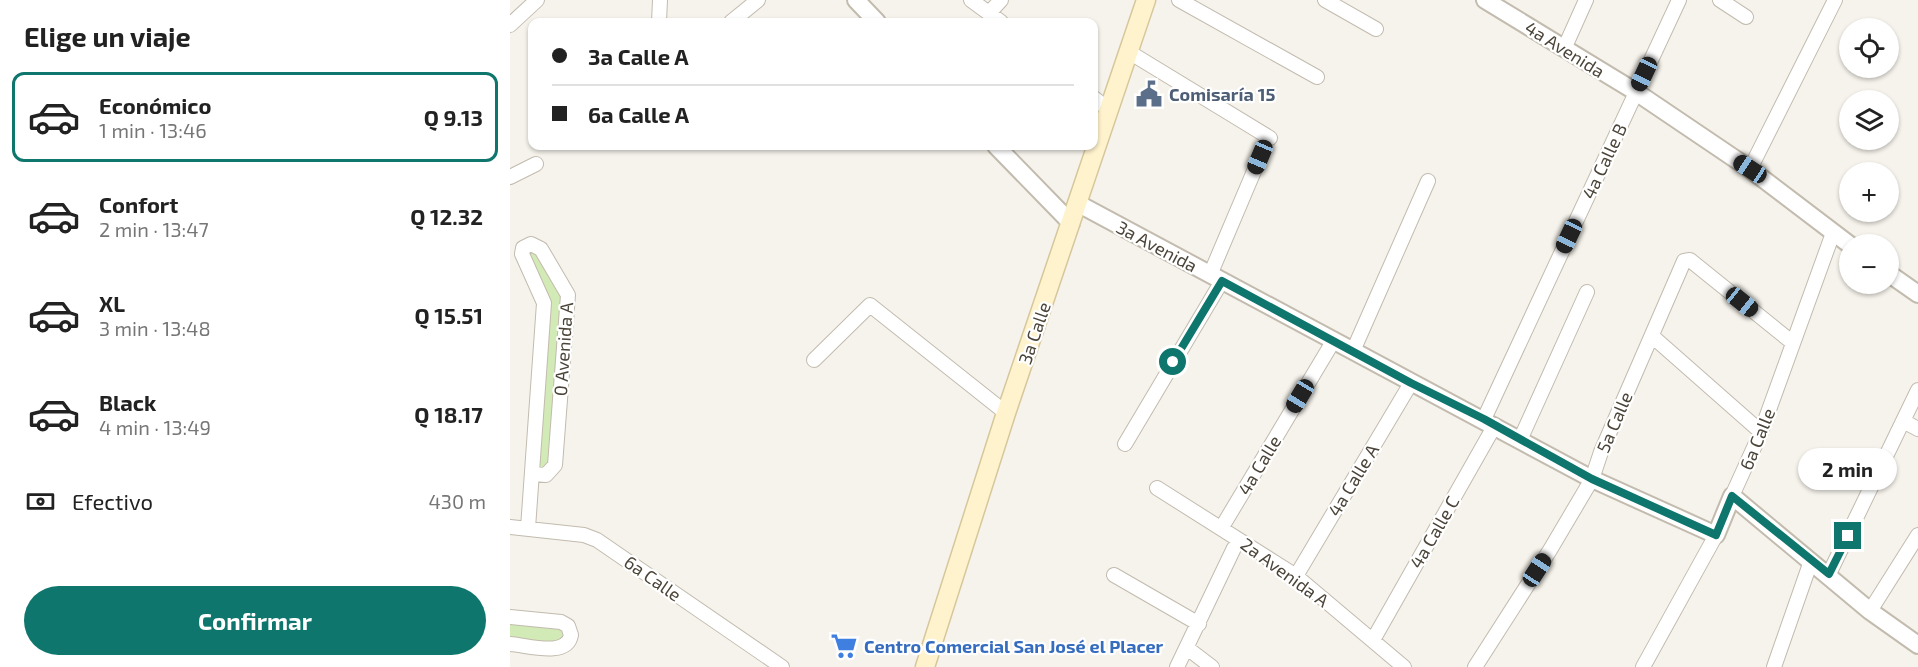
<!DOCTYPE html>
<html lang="es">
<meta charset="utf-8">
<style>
:root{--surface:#fff;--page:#f6f6f6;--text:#222;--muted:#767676;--line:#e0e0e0;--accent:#0f766e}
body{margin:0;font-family:"Exo 2",sans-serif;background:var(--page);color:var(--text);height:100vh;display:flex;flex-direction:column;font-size:22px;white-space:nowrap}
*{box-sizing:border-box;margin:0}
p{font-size:20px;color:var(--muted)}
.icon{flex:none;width:33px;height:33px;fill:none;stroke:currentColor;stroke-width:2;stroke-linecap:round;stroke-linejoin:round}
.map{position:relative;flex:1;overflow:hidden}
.details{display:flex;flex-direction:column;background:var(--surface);width:510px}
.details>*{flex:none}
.banner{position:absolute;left:18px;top:18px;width:570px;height:132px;border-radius:12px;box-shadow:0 2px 4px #0004;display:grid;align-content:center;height:132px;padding:0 24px;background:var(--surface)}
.controls{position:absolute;left:1329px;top:18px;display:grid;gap:12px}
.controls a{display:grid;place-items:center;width:60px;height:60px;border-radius:50%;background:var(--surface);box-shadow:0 2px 4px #0004;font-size:30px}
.end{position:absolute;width:27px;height:27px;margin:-14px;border:8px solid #0f766e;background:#fff;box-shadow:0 0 0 3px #fff}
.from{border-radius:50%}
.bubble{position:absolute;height:42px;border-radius:21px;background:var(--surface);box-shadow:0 2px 4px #0004;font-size:20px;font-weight:700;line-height:42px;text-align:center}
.car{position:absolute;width:18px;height:36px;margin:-18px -9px;border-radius:8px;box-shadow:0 0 4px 2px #0007;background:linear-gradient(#222 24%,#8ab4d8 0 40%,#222 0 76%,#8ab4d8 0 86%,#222 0)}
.banner b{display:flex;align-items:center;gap:21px;height:57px;font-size:22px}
.banner b+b{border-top:2px solid var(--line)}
.banner i{width:15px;height:15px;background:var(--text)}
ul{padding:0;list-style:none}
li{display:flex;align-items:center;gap:18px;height:90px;margin:0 12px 9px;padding:0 12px;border:3px solid transparent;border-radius:12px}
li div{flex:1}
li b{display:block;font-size:22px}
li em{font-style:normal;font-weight:700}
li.selected{border-color:var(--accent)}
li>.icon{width:54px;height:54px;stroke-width:1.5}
h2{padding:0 24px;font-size:27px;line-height:72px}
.pay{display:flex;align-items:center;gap:15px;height:66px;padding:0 24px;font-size:22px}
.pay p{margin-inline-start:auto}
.button{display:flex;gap:12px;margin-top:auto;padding:12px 24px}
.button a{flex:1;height:69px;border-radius:36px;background:var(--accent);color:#fff;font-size:24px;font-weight:700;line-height:69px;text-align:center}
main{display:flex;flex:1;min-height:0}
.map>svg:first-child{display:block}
.green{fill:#d2eab5}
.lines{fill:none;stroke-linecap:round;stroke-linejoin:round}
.minor-casing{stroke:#c2bbae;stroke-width:16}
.tertiary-casing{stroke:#c2bbae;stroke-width:20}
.secondary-casing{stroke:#d6c79b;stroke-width:21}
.minor{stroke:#fff;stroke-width:14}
.tertiary{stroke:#fff;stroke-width:16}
.secondary{stroke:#fff3cd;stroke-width:18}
.route{stroke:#0f766e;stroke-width:8}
.labels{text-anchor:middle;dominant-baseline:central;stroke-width:4.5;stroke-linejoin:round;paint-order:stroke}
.street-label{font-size:18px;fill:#4b4439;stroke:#fff}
.service-label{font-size:18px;font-weight:bold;fill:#4e5e75;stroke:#fff;text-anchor:start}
.shop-label{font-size:18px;font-weight:bold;fill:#366cbe;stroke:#fff;text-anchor:start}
</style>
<main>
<section class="details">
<h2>Elige un viaje</h2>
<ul>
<li class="selected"><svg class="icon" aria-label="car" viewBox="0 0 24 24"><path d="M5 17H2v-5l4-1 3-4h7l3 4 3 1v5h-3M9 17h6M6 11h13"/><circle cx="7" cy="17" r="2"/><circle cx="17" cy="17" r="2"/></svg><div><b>Económico</b><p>1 min · 13:46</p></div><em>Q 9.13</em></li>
<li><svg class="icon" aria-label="car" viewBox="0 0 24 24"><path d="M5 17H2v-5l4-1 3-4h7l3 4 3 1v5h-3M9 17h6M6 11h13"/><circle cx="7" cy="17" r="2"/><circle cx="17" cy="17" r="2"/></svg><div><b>Confort</b><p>2 min · 13:47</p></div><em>Q 12.32</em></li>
<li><svg class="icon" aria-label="car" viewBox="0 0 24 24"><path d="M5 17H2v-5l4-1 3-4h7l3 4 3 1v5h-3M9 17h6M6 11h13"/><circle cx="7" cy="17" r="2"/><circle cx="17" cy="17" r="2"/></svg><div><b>XL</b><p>3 min · 13:48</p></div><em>Q 15.51</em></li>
<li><svg class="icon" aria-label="car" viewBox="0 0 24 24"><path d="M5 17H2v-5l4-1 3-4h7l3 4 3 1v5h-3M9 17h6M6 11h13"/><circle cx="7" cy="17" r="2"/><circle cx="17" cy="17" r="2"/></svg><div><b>Black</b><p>4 min · 13:49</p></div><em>Q 18.17</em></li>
</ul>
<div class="pay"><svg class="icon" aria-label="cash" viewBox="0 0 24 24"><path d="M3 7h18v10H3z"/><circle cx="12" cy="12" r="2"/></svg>Efectivo<p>430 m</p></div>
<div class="button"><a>Confirmar</a></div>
</section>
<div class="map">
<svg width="1408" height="667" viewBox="0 0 1408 667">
<rect width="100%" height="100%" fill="#f6f3ec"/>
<!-- green -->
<path class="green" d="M19,244L58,295L45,465L22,474L34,303L13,248Z
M0,617L51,622L58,643L0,644Z"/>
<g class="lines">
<!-- minor casing -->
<g class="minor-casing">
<path id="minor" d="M461,0L491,22
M669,0L807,77
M815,0L866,29
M1210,0L1236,17
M479,13L491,0
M149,22L150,0
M221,22L248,0
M0,25L27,0
M1054,49L1076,0
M619,52L760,138
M584,98L599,110
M1240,169L1325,0
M0,177L26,164
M700,275L750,157
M1142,336L1251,432
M843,351L918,181
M304,360L360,305L496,413
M974,419L1169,0
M1393,421L1408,429
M1010,440L1077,292
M615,444L712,281
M647,488L786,576L894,667
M1222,496L1251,432L1323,233
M0,527L74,535L87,540L272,667
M712,527L824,340
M18,528L34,303L12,254L13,248L21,244L31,249L58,295L45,465L36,475L22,474
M1319,574L1408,390
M604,575L689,624
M786,576L901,383
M1360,611L1408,535
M0,617L51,622L58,626L61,635C57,658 17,645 0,644
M863,640L985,425
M677,648L702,667
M667,667L724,548
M965,667L1040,550L1082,479L1091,452L1174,261L1180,260L1283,343
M1133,667L1206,535
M1264,667L1301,561"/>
</g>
<!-- tertiary casing -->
<g class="tertiary-casing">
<path id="tertiary" d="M346,0L367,22
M975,0L1126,92L1240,169L1340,245
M486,146L561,223
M567,203L1082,479L1206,535L1222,496L1360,611L1408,645
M1378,273L1408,294"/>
</g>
<!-- secondary casing -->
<g class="secondary-casing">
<path id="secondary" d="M415,667L496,413L636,0"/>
</g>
<!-- minor -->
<use href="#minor" class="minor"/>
<!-- tertiary -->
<use href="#tertiary" class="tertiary"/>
<!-- secondary -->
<use href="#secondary" class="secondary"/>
</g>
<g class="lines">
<!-- route -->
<path class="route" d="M663,362L712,281L901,383L974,419L1082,479L1206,535L1222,496L1319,574L1338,536"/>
</g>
<!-- icons -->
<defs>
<g id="civic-bare" transform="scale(2.07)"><path d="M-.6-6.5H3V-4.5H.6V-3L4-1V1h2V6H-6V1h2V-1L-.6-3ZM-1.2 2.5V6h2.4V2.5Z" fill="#5c6f8a" stroke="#fff" stroke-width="2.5" paint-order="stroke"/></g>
<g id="supermarket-bare" transform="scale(2.07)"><path d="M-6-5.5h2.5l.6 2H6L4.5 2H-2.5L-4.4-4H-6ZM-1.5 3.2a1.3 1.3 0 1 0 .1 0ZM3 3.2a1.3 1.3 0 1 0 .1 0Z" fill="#3f7fe0" stroke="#fff" stroke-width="2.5" paint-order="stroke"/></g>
</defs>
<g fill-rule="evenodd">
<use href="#civic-bare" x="639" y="94"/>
<use href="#supermarket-bare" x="334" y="646"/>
</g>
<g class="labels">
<!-- street labels -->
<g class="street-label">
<text transform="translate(1055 49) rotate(32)">4a Avenida</text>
<text transform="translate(1094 161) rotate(-65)">4a Calle B</text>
<text transform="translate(647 246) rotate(28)">3a Avenida</text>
<text transform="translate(524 333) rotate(-71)">3a Calle</text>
<text transform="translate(53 349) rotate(-86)">0 Avenida A</text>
<text transform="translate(1104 422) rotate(-67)">5a Calle</text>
<text transform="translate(1247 439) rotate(-68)">6a Calle</text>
<text transform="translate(749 465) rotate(-59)">4a Calle</text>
<text transform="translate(843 480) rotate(-59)">4a Calle A</text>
<text transform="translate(924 532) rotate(-60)">4a Calle C</text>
<text transform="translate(775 572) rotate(36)">2a Avenida A</text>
<text transform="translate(143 578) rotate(35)">6a Calle</text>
</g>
<!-- service labels -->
<g class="service-label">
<text x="659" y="94">Comisaría 15</text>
</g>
<!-- shop labels -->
<g class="shop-label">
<text x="354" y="646">Centro Comercial San José el Placer</text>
</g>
</g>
</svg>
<div class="controls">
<a><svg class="icon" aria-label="locate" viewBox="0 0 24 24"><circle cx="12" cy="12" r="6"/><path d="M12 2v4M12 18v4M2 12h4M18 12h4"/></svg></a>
<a><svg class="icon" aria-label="layers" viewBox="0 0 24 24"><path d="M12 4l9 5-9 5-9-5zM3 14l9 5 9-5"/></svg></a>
<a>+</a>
<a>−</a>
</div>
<i class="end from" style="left:663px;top:362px"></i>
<i class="end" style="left:1338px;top:536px"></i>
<div class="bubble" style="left:1288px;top:448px;width:99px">2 min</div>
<i class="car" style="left:1134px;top:74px;rotate:205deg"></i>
<i class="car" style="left:750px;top:157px;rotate:203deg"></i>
<i class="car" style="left:1240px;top:169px;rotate:303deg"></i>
<i class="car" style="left:1059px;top:236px;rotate:205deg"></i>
<i class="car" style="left:1232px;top:302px;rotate:129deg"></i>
<i class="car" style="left:790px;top:396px;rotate:211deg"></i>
<i class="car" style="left:1027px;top:570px;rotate:33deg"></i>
<div class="banner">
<b><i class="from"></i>3a Calle A</b>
<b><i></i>6a Calle A</b>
</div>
</div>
</main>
